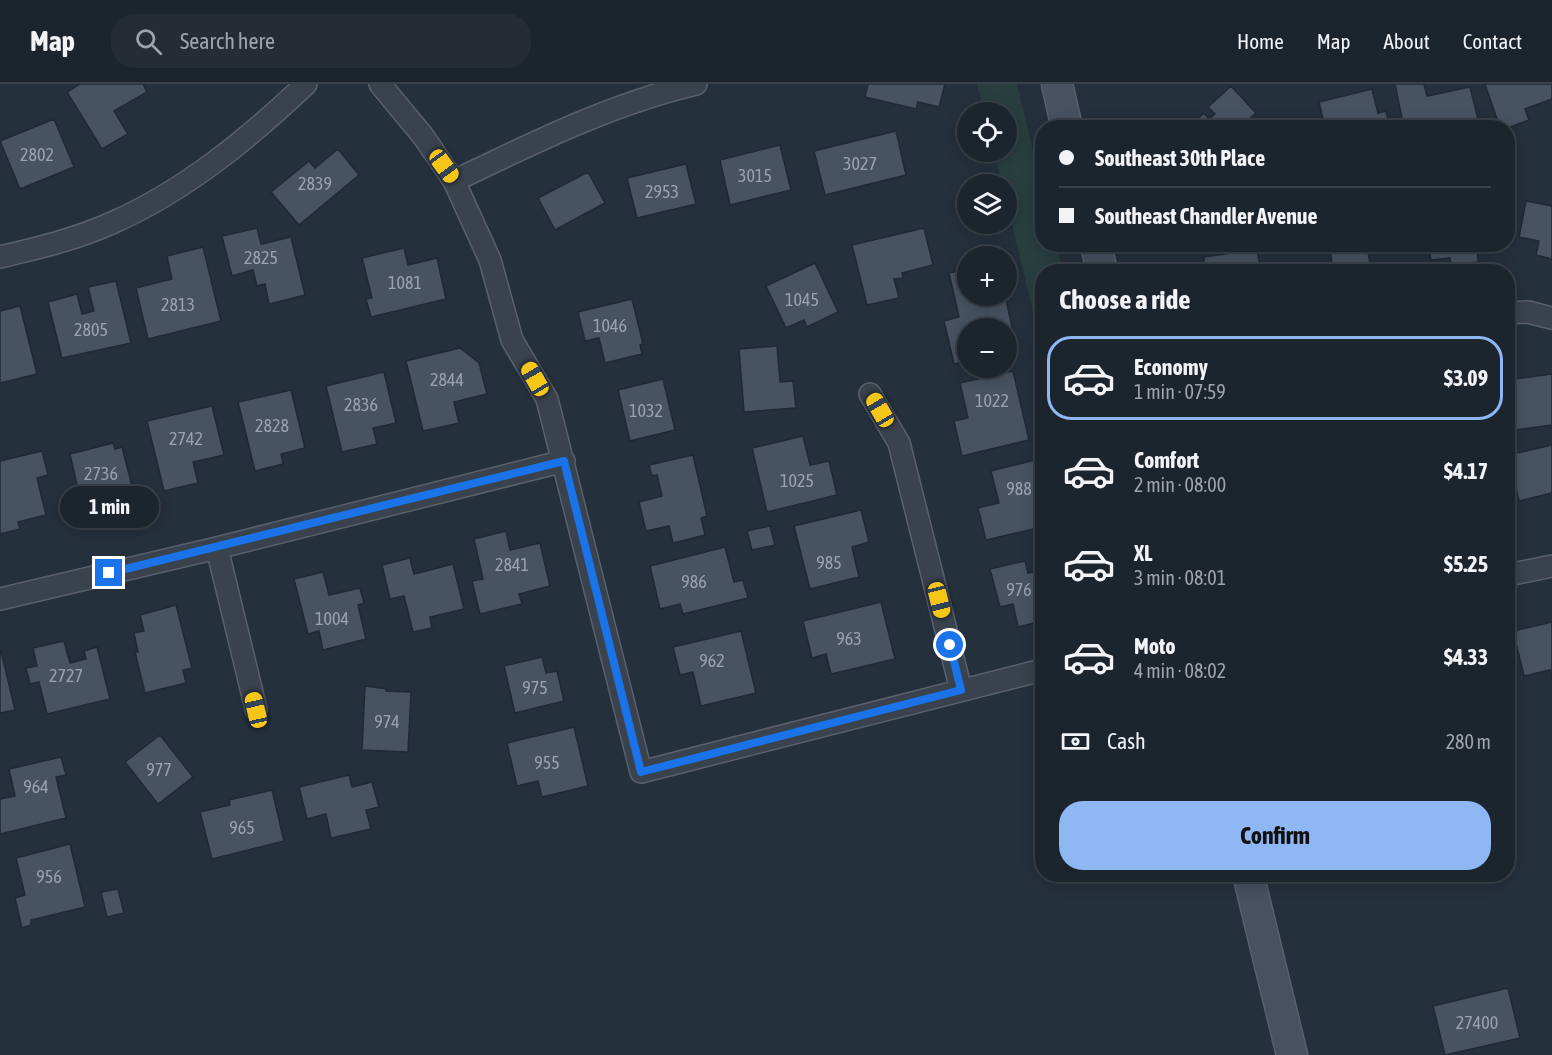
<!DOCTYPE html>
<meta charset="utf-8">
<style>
:root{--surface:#1c242e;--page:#252c36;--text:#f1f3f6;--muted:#a0a4aa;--line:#3a414a;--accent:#8fb7f3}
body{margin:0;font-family:"Asap Condensed",sans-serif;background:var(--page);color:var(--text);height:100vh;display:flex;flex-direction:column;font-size:22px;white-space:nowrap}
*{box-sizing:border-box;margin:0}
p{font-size:20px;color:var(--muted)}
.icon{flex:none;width:33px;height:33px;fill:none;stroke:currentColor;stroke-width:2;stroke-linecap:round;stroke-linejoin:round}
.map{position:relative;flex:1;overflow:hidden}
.panel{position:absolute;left:1035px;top:180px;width:480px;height:618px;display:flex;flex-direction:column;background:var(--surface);border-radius:24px;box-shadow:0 3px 15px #0003,0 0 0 2px var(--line)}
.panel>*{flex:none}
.hud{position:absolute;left:1035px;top:36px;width:480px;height:132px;border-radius:24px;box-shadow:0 3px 15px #0003,0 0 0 2px var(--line);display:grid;align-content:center;height:132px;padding:0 24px;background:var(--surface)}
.tools{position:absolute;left:957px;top:18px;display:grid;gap:12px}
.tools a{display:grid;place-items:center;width:60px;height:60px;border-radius:50%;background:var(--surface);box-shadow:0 3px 15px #0003,0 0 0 2px var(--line);font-size:30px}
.end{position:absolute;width:27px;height:27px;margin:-14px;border:8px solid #1a73e8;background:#fff;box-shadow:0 0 0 3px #fff}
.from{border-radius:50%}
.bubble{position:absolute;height:42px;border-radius:21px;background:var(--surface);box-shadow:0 3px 15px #0003,0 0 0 2px var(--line);font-size:20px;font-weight:700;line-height:42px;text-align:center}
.car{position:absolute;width:18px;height:36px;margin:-18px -9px;border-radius:8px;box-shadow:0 0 4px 2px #0007;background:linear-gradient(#f5c518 24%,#345 0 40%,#f5c518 0 76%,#345 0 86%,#f5c518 0)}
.hud b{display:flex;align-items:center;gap:21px;height:57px;font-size:22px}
.hud b+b{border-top:2px solid var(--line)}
.hud i{width:15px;height:15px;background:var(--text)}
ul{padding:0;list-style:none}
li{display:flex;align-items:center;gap:18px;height:84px;margin:0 12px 9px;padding:0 12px;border:3px solid transparent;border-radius:24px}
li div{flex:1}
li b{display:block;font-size:22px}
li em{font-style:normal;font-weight:700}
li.current{border-color:var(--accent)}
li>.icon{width:54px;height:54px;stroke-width:1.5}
h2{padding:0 24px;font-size:27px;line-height:72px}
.pay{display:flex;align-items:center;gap:15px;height:66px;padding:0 24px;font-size:22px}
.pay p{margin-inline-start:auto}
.cta{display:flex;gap:12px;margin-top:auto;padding:12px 24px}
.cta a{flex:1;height:69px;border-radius:24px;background:var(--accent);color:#111;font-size:24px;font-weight:700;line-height:69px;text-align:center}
header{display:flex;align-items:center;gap:36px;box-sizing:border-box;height:84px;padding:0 30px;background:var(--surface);border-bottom:2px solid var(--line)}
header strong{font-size:28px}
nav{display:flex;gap:33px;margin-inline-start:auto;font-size:21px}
.search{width:420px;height:54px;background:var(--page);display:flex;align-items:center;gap:15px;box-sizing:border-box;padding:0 21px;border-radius:24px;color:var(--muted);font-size:22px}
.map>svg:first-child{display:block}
.green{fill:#283e3f}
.building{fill:#475361;stroke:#202935;stroke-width:1.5}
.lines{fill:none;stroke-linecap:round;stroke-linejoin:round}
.minor-casing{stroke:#57606b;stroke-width:24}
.secondary-casing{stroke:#57606b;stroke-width:33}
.minor{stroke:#39424d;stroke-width:21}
.secondary{stroke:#475160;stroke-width:30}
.route{stroke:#1a73e8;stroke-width:8}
.labels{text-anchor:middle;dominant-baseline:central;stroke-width:4.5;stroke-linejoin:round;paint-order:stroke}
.number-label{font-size:18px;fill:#9aa2ae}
</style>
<header>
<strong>Map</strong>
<div class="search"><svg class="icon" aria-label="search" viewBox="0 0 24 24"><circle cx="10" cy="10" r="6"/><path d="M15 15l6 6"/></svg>Search here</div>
<nav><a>Home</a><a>Map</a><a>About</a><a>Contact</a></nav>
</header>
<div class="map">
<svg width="1552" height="971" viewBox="0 0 1552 971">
<rect width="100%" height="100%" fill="#25303d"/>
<!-- green -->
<path class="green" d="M977,0H1017L1042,104V160L1056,161L1063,187L1042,188V266L1007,119L1006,100H1002L994,68H1006V28H984Z"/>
<!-- building -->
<path class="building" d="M80,0H143L147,8L114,27L128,50L102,65L67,8Z
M868,0H945L939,23L918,18L916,25L865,13Z
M1395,0H1424L1427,12L1470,3L1479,39L1460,44H1404Z
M1485,0H1552V15L1525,25L1529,36L1508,44H1500Z
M1231,2L1256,29L1242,42L1243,44H1195L1192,40L1204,29L1209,35L1215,30L1208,23Z
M1372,5L1378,29L1386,27L1389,40L1380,44H1325L1319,18Z
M54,35L74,83L20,105L0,57Z
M896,47L906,91L825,111L814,67Z
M780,61L791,106L730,121L720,76Z
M338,65L359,91L299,141L271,108L309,77L315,84Z
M686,80L696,120L637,134L627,94Z
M588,88L605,119L555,146L538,114Z
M1526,117L1552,122V175L1536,171L1539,157L1519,153Z
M257,144L261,160L291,153L305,211L269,220L265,200L257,202L253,186L232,192L222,152Z
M924,144L933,181L902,189L903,194L894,195L899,214L867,221L852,161Z
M1329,160H1367L1371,188H1326V186L1333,185Z
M1429,160H1477L1478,178L1451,181L1450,174L1431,176Z
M203,163L221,237L148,255L136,204L172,195L167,172Z
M404,164L408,181L437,174L446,215L371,233L366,215L372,214L362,174Z
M1257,165L1261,188H1204V173Z
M815,179L838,228L807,243L804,236L786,244L766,202Z
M968,185V212H1005L1018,268L1006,271V244H968V277L954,280L944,237L959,233L949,189Z
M116,197L131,259L62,274L48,218L77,210L82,230L94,227L88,203Z
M632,215L643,260L640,261L642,270L605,279L599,254L585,257L578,228Z
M20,222L37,290L0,299V227Z
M777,262L780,298L793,297L796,324L744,328L739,265Z
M460,264L479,279L487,310L454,318L459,339L423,347L406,277Z
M1013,287L1029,356L962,372L954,337L968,334L960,299Z
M384,288L396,339L373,344L377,360L342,368L326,302Z
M1552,290V341L1508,347V296Z
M663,295L675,346L630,357L618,306Z
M291,306L305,364L281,370L283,380L255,387L238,318Z
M212,322L224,371L193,378L198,399L164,407L147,337Z
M803,352L810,381L829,377L837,411L767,428L752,364Z
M113,359L115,365L122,363L136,418L106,425L101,408L80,414L70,370Z
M1552,361V409L1519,417L1508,371Z
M42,367L48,391L37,394L46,431L18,438L20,445L0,450V377Z
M693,371L707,432L701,434L705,451L673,459L669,442L646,447L639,418L662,412L657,391L652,392L649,381Z
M1039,375L1042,388V443L986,456L978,424L999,419L991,387Z
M861,426L869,458L852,463L859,493L810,505L794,442Z
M770,442L775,461L752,466L747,447Z
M506,447L510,466L540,459L550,502L519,510L522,520L480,530L472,497L483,495L474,455Z
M725,463L734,498L743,496L748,514L683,530L680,520L660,525L650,482Z
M410,474L414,490L453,480L464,525L430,533L432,544L413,548L404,512L390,515L382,481Z
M1025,477L1028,489L1042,486V537L1018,543L1013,520L1000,523L990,485Z
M323,488L329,511L360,504L364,519L358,521L366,555L323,566L319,547L308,550L294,495Z
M881,518L895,575L831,590L826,570L812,574L803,537Z
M176,521L192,584L183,586L186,599L145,609L135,568H138L134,549L144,547L140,531Z
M1552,538V596L1550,586L1524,592L1513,547Z
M741,547L756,609L701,622L693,588L680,591L673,563Z
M64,557L70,579L86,575L84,567L97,563L110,615L47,630L39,598L30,600L26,584L37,582L33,564Z
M1,567L15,626L0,629V567Z
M542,573L546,589L557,587L564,617L515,629L504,582Z
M365,602L387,605L386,607L411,608L408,668L362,666Z
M574,643L588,702L542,713L538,697L517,702L507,659Z
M160,651L193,693L158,720L125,678Z
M61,673L66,691L56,693L66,734L0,750V715L15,712L9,685Z
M349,691L352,703L372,698L379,723L366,726L371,745L331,754L326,730L307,735L299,703Z
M272,706L284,757L212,775L200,728L230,721L229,716Z
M70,760L85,823L31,836V841L22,844L15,814L25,811L16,774Z
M118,805L124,829L107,833L101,808Z
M1508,904L1520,954L1445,971L1433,922Z"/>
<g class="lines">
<!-- minor casing -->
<g class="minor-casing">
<path id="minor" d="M380,0L423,52L454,97L490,176L512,256L547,315L641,688L1042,586
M454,97C533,59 611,20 696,0
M0,173C38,164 77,155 114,138C186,106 249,54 306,0
M1508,229L1528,228L1552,234
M870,310L899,359L961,606
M217,464L256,625
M1508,491L1552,482
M0,515L217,464L564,377"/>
</g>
<!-- secondary casing -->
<g class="secondary-casing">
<path id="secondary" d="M1057,0L1067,44
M1096,160L1102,188
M1248,790L1292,971"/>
</g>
<!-- minor -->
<use href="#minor" class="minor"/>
<!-- secondary -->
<use href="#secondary" class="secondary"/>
</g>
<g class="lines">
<!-- route -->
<path class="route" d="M109,489L564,377L641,688L961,606L950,561"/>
</g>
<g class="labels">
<!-- number labels -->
<g class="number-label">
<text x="37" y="70">2802</text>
<text x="860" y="79">3027</text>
<text x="755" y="91">3015</text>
<text x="315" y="99">2839</text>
<text x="662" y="107">2953</text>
<text x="261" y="173">2825</text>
<text x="405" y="198">1081</text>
<text x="802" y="215">1045</text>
<text x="178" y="220">2813</text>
<text x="610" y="241">1046</text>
<text x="91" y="245">2805</text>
<text x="447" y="295">2844</text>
<text x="992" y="316">1022</text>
<text x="361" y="320">2836</text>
<text x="646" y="326">1032</text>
<text x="272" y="341">2828</text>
<text x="186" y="354">2742</text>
<text x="101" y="389">2736</text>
<text x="797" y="396">1025</text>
<text x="1019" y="404">988</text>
<text x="829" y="478">985</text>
<text x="512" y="480">2841</text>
<text x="694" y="497">986</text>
<text x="1019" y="505">976</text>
<text x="332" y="534">1004</text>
<text x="849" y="554">963</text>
<text x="712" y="576">962</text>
<text x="66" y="591">2727</text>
<text x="535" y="603">975</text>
<text x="387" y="637">974</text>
<text x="547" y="678">955</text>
<text x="159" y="685">977</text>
<text x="36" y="702">964</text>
<text x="242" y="743">965</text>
<text x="49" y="792">956</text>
<text x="1477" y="938">27400</text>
</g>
</g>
</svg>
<div class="tools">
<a><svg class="icon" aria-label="locate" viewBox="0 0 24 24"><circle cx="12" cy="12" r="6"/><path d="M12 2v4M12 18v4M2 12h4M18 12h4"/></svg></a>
<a><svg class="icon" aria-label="layers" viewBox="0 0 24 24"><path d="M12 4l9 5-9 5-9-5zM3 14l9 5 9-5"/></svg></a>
<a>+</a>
<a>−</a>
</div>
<i class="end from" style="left:950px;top:561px"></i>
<i class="end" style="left:109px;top:489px"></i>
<div class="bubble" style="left:60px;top:402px;width:99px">1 min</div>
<i class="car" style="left:444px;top:82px;rotate:144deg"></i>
<i class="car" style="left:535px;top:295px;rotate:330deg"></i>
<i class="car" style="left:880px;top:326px;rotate:330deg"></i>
<i class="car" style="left:939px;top:516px;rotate:166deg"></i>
<i class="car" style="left:256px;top:626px;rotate:347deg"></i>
<div class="hud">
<b><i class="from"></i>Southeast 30th Place</b>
<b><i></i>Southeast Chandler Avenue</b>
</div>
<section class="panel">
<h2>Choose a ride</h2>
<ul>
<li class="current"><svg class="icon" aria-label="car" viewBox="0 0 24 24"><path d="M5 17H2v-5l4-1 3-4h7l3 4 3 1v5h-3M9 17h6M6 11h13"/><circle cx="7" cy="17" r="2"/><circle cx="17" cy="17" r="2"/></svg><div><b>Economy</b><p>1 min · 07:59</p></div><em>$3.09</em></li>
<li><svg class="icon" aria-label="car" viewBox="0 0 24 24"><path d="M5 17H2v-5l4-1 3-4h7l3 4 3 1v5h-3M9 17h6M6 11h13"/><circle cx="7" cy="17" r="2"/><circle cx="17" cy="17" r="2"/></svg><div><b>Comfort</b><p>2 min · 08:00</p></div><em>$4.17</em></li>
<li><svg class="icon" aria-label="car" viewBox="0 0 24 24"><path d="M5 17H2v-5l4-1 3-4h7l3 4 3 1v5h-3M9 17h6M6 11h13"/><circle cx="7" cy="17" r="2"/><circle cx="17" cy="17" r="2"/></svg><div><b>XL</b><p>3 min · 08:01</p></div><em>$5.25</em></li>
<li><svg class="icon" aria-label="car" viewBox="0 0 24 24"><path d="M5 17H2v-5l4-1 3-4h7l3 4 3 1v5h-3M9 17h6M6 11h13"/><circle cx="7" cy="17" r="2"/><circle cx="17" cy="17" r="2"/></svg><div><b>Moto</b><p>4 min · 08:02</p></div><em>$4.33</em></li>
</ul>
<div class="pay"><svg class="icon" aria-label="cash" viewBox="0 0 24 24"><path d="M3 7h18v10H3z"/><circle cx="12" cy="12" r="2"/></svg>Cash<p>280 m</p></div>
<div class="cta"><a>Confirm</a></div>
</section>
</div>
